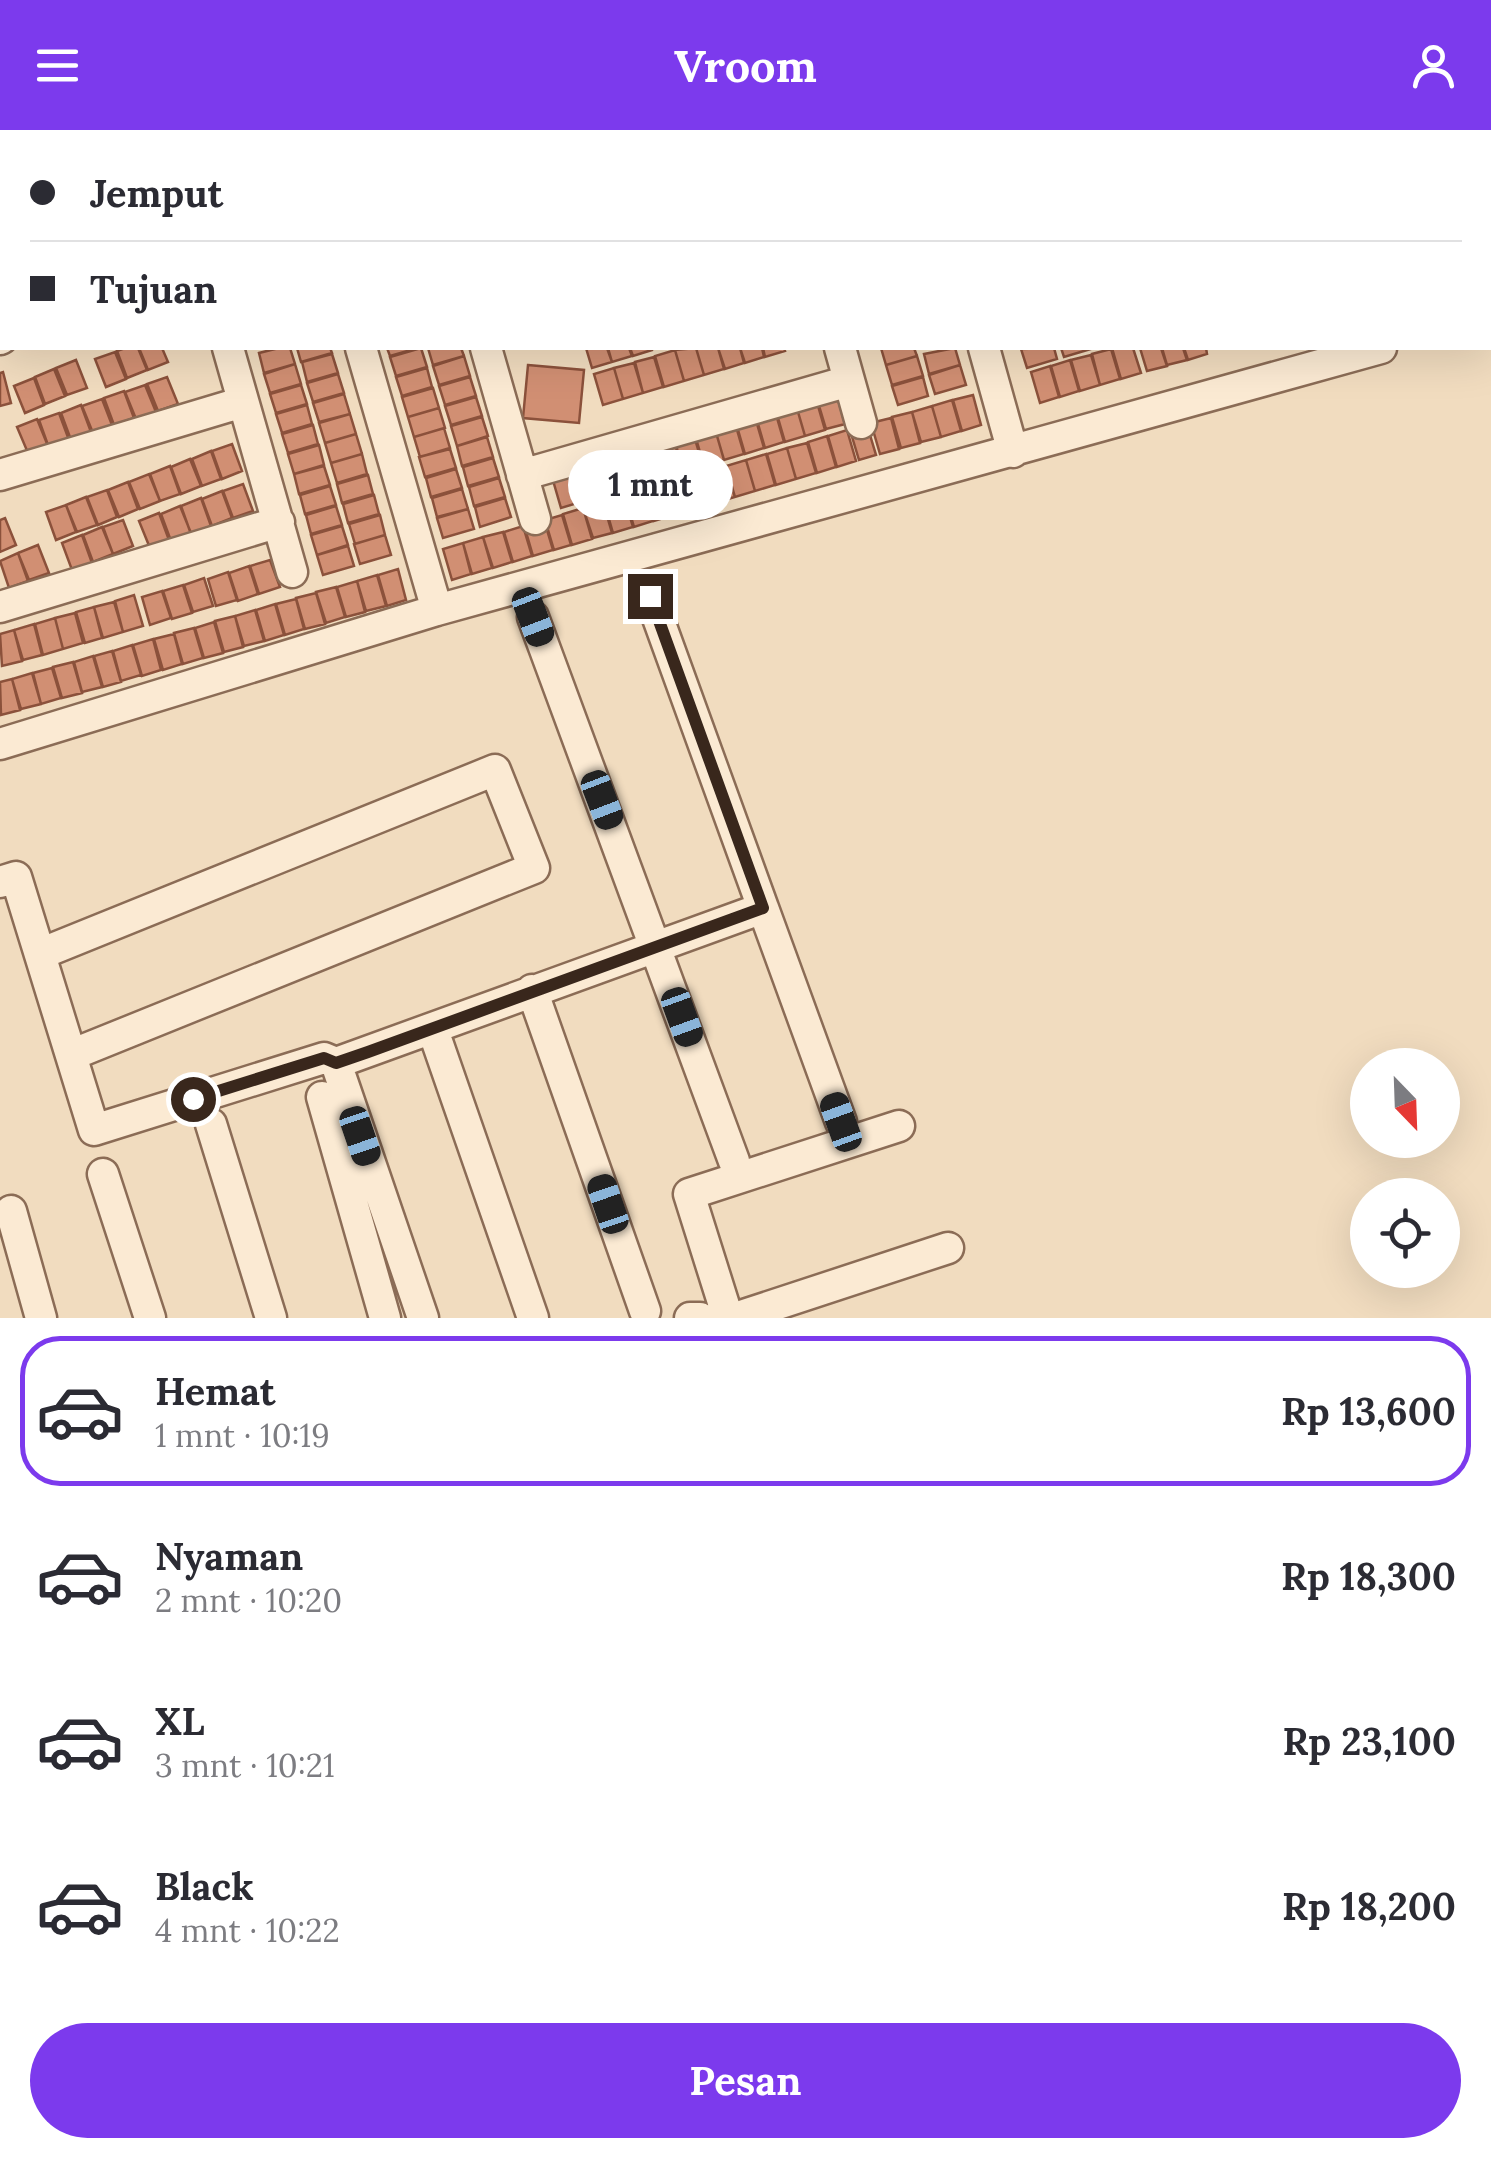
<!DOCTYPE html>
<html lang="id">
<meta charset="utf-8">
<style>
:root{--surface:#fff;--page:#f7f7f7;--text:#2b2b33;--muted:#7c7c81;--line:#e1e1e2;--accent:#7c3aed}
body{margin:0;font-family:Lora,serif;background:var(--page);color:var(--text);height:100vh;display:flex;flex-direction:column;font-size:38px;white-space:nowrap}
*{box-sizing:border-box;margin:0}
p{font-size:32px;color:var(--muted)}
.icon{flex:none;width:55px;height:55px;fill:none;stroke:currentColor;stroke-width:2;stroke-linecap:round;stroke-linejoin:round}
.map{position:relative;height:1188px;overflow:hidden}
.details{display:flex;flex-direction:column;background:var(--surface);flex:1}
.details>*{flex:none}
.top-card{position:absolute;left:0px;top:0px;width:1492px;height:220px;box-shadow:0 10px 40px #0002;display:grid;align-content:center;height:220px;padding:0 30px;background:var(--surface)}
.needle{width:65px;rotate:157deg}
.fabs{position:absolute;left:1350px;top:918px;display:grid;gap:20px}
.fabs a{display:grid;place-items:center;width:110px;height:110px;border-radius:50%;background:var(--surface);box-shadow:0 10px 40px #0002;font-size:50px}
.end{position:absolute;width:45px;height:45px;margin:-22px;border:12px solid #39271c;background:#fff;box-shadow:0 0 0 5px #fff}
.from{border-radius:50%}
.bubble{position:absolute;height:70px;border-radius:35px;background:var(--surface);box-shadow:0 10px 40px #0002;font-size:32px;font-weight:700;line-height:70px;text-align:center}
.car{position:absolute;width:30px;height:60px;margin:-30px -15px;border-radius:12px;box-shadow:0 0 8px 2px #0007;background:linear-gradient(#222 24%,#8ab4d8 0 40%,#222 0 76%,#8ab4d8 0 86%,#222 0)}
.top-card b{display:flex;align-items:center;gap:35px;height:95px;font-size:38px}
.top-card b+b{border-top:2px solid var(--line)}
.top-card i{width:25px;height:25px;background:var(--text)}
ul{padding:18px 0 0;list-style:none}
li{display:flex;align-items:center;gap:30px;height:150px;margin:0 20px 15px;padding:0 10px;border:5px solid transparent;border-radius:40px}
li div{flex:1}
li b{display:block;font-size:38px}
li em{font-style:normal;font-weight:700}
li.selected{border-color:var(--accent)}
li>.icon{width:90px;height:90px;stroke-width:1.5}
.primary-button{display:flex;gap:20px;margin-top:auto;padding:20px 30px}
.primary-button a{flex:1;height:115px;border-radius:60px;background:var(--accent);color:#fff;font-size:40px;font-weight:700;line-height:115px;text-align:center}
header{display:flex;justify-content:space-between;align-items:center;height:130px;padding:0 30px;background:var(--accent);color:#fff;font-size:45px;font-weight:700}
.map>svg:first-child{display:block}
.building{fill:#d18f73;stroke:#8b513b;stroke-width:2.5}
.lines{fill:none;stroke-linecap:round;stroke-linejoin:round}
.street-casing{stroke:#8b6c56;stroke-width:35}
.street{stroke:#fbead3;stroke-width:30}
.route{stroke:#39271c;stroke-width:12}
</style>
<header><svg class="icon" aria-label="menu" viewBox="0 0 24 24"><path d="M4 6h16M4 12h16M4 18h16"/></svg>Vroom<svg class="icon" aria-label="person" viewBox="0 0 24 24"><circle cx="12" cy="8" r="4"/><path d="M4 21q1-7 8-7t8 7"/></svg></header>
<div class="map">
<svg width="1491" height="1188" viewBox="0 0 1491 1188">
<rect width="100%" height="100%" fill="#f1dcbf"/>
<!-- building -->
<path class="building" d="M125,218H138L147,240L127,248L117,221Z
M139,218H162L168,232L148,240Z
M279,218H290L295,234L264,243L259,223Z
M297,218H330L332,223L301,232Z
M387,218H418L390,226Z
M421,218L427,237L396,246L390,227Z
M428,218H461L464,226L433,235Z
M586,218H607L612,232L592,238Z
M608,218H629L632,226L612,232Z
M630,218H652V220L633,226Z
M696,218L704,245L684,251L675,220Z
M696,218H718L724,239L704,245Z
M718,218H740L744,233L725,239Z
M740,218H762L764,227L745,233Z
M763,218H784L785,221L765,227Z
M881,218H914L917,226L886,235Z
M955,218L960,235L929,244L924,224Z
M1054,218L1057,229L1027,238L1021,219Z
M1061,218H1094L1064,227Z
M1112,218H1133L1141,243L1121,249Z
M1140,218H1161L1167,236L1147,241Z
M1162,218H1183L1187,230L1167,235Z
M1184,218H1206L1207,224L1188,230Z
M1111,219L1120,249L1100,255L1092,224Z
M675,220L684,251L664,257L655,226Z
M115,222L126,249L106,257L95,229Z
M332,224L338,243L307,252L302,232Z
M1091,225L1100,255L1080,261L1071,230Z
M464,226L470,246L439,255L433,236Z
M917,226L923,246L892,255L886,235Z
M654,227L663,257L643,263L635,232Z
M76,230L87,258L67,265L56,238Z
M1070,230L1079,261L1060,267L1051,236Z
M634,233L643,263L623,269L614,238Z
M295,234L301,254L270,263L264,244Z
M528,235L584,240L579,293L523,288Z
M960,235L966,255L935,264L929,245Z
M1050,236L1059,267L1040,273L1031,242Z
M427,238L432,257L402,266L396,247Z
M614,238L623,269L603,275L594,244Z
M54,239L65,266L45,274L35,247Z
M3,242L11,273L0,276V243Z
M338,244L344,263L313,272L307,253Z
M167,247L178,274L158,281L147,254Z
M470,247L476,266L445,275L439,256Z
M923,247L928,266L898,275L892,256Z
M34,248L44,275L25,283L14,256Z
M145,255L156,282L136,289L125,262Z
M301,255L307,274L276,283L270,264Z
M433,258L439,278L408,287L402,267Z
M124,261L134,288L114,295L104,268Z
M836,263L845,294L826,299L817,269Z
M344,264L350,284L319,292L313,273Z
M973,265L981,295L962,301L953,270Z
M476,267L482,286L451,295L445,276Z
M102,269L112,295L93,303L82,276Z
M816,269L825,300L805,306L796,275Z
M952,270L961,301L941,307L932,276Z
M81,275L91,302L71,310L61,283Z
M307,275L312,294L282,303L276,284Z
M796,275L805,306L785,312L776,281Z
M932,276L941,307L921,312L912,282Z
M439,278L445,298L414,307L408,287Z
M775,281L784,312L765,318L756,287Z
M912,282L920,313L901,318L892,287Z
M59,283L69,310L49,318L39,290Z
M350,284L356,304L325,313L319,293Z
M482,287L488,306L457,316L451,296Z
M755,287L764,318L745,324L736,293Z
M891,288L899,319L880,324L871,293Z
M37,289L48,316L28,323L17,297Z
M735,293L744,324L724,330L715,299Z
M313,295L318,314L288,323L282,304Z
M867,295L876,325L859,330L850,300Z
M444,298L450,318L420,327L414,307Z
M715,299L724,330L704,336L695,305Z
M847,300L856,331L837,337L828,306Z
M356,304L362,324L331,333L325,313Z
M694,306L703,336L683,342L675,311Z
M827,306L836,337L817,343L808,312Z
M487,307L493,327L462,336L457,316Z
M674,311L683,342L663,348L654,317Z
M807,313L816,343L796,349L787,318Z
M232,314L242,341L222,349L212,321Z
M319,315L324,335L294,344L288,324Z
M654,317L663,348L643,354L634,323Z
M787,318L796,349L776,355L767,324Z
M450,319L456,338L425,347L419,327Z
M211,321L221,349L202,356L192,329Z
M633,323L642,354L623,360L614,329Z
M362,324L367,344L337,353L331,333Z
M766,324L775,355L755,361L746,330Z
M493,328L499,347L468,356L463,337Z
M190,329L201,356L181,364L171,337Z
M613,329L622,360L603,366L594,335Z
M746,330L755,361L735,367L726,336Z
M592,335L601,366L581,372L573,341Z
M170,336L180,364L160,371L150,344Z
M324,336L330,355L299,364L294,344Z
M725,337L735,367L715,373L706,342Z
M456,339L462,358L431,367L426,348Z
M572,342L581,372L561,378L552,347Z
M705,342L714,373L695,379L686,348Z
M149,344L160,371L140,379L129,352Z
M368,345L373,364L342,373L337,354Z
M499,348L505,367L474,376L469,357Z
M685,348L694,379L675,385L666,354Z
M128,352L138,379L119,387L108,360Z
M243,354L253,381L233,388L223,361Z
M665,354L674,385L654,391L645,360Z
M330,356L336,375L305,384L300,365Z
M462,359L468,379L437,387L432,368Z
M107,360L117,387L98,395L87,367Z
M645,360L653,391L634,397L625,366Z
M222,361L232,388L212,396L202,369Z
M374,365L379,384L348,393L343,374Z
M86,367L97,395L77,402L66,375Z
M624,367L633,397L613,403L604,372Z
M201,368L211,396L191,404L181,376Z
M505,368L511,387L480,397L475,377Z
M603,372L612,403L593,408L583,378Z
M66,375L76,402L56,410L46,382Z
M180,376L191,403L171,411L161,384Z
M336,376L342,395L311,404L306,385Z
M583,378L592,409L572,415L563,384Z
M468,379L474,399L443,408L437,388Z
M159,383L169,410L150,418L139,391Z
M380,385L385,405L355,414L349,394Z
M562,385L571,415L554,420L545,390Z
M5,388L16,415L0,422V390Z
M123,390L133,416L113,424L103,397Z
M544,390L553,420L533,426L524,395Z
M342,396L348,415L317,425L311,405Z
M523,396L532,426L513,432L504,402Z
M102,397L113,424L93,432L83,405Z
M503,402L512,432L493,438L483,407Z
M82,405L92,433L72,440L62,413Z
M385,405L391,425L360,434L354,414Z
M483,407L492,438L472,444L463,413Z
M463,413L471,444L452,450L443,419Z
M38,415L49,443L29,450L18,423Z
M348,416L354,436L323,445L317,425Z
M18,423L28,451L9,458L0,431Z
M270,430L280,457L259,464L250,436Z
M249,436L258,464L238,471L229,443Z
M398,439L406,470L387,476L378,445Z
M228,442L237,470L216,476L208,449Z
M377,445L386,476L366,481L357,451Z
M204,448L213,476L193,482L184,455Z
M357,451L365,482L346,487L337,457Z
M183,455L192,483L172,489L163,461Z
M336,457L345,487L326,493L316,462Z
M162,461L171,488L150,495L142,467Z
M316,463L325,494L305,499L296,468Z
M134,465L143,496L123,502L115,471Z
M296,469L304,499L285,505L276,474Z
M114,472L123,502L103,508L94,477Z
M275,474L284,505L265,511L256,480Z
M94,477L102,508L85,513L76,482Z
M255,480L264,511L244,516L235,486Z
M75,483L83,513L63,519L55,488Z
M235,486L243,517L224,522L215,491Z
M55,488L63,519L43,525L35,494Z
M214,492L223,523L204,528L195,498Z
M34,494L42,525L23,530L14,500Z
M194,498L203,528L183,534L174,503Z
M14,500L22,531L2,536L0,504Z
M174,504L182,534L163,540L154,509Z
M153,509L161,540L142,546L133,515Z
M132,515L141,545L121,551L113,521Z
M112,521L121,552L103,557L94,526Z
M93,526L102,557L82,562L74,532Z
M73,532L82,563L62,568L53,537Z
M52,538L61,568L41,574L33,543Z
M32,543L41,574L21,579L12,549Z
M12,549L20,580L1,585L0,552Z"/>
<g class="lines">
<!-- street casing -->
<g class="street-casing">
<path id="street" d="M164,0V2
M297,0L298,2
M425,0L426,2
M788,0L789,2
M923,0V2
M1059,0L1060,2
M702,2L710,0
M1169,2L1178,0
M1490,39H1491
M0,73L2,72
M1490,186H1491
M0,209L2,208
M228,218L292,442
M361,218L437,480
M486,218L535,389
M840,218L861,293
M984,218L1013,322
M0,345L243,272
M522,345L849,251
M0,477L279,392
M533,487L734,1031
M0,614L437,480L1381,218
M0,752L16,747L94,1000L324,928L336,933L763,778L650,466
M763,778L841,992
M40,824L495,640L534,738L71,925
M532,860L645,1181
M433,900L533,1188
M336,933L423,1188
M322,967L385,1188
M211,994L271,1188
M103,1044L150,1188
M11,1081L41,1188
M690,1188H700
M728,1188L689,1064L899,996
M735,1188L948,1118"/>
</g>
<!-- street -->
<use href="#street" class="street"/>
</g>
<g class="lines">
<!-- route -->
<path class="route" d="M193,969L324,928L336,933L368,922L763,778L650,466"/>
</g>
</svg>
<div class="fabs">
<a><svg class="needle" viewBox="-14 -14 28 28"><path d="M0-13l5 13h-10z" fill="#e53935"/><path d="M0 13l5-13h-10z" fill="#7c7c81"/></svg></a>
<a><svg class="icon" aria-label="locate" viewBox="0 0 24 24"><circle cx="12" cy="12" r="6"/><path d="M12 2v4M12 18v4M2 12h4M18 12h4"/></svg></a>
</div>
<i class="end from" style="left:193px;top:969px"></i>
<i class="end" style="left:650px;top:466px"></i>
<div class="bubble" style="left:568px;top:320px;width:165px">1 mnt</div>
<i class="car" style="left:533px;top:487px;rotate:159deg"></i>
<i class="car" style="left:602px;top:670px;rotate:159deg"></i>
<i class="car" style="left:682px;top:887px;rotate:160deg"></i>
<i class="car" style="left:841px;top:992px;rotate:340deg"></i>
<i class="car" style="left:360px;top:1006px;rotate:161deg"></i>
<i class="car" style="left:608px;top:1074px;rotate:341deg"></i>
<div class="top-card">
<b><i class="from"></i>Jemput</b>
<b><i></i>Tujuan</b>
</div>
</div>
<section class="details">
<ul>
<li class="selected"><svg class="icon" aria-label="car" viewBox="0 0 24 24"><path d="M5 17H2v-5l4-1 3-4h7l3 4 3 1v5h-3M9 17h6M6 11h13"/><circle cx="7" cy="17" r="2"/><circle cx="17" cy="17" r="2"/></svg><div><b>Hemat</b><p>1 mnt · 10:19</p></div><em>Rp 13,600</em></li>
<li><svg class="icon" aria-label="car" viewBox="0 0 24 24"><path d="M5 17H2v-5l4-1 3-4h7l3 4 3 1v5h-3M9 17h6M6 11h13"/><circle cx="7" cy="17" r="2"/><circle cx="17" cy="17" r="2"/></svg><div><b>Nyaman</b><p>2 mnt · 10:20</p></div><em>Rp 18,300</em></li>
<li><svg class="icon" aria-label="car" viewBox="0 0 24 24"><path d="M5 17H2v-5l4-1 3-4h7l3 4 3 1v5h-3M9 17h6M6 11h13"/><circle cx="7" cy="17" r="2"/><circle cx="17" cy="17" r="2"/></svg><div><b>XL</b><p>3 mnt · 10:21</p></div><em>Rp 23,100</em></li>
<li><svg class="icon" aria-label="car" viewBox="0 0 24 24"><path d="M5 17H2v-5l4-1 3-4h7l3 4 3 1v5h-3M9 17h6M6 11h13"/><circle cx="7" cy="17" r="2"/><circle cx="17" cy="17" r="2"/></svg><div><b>Black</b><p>4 mnt · 10:22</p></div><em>Rp 18,200</em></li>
</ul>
<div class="primary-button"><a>Pesan</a></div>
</section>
